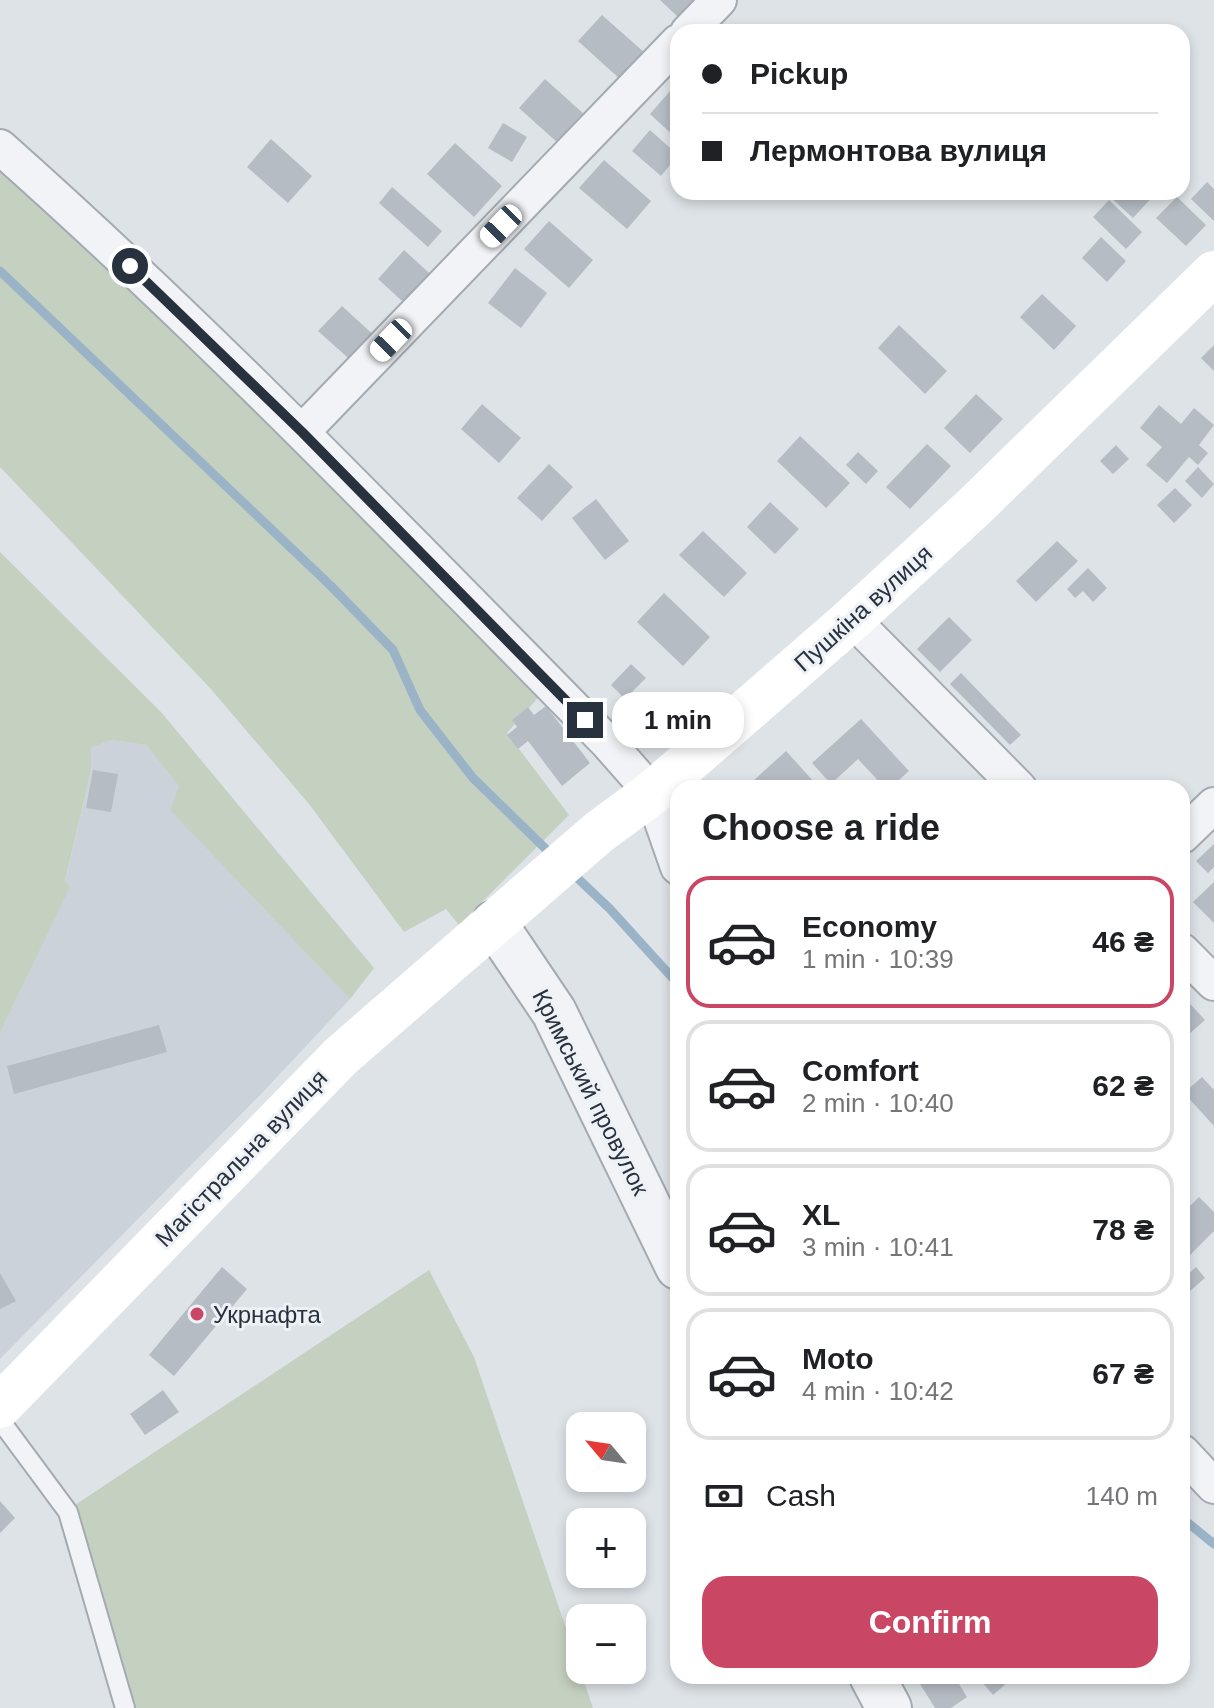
<!DOCTYPE html>
<meta charset="utf-8">
<style>
:root{--surface:#fff;--page:#f6f6f6;--text:#202124;--muted:#757577;--line:#e0e0e0;--accent:#c94664}
body{margin:0;font-family:Arial,sans-serif;background:var(--page);color:var(--text);height:100vh;display:flex;flex-direction:column;font-size:30px;white-space:nowrap}
*{box-sizing:border-box;margin:0}
p{font-size:26px;color:var(--muted)}
.icon{flex:none;width:44px;height:44px;fill:none;stroke:currentColor;stroke-width:2;stroke-linecap:round;stroke-linejoin:round}
.map{position:relative;flex:1;overflow:hidden}
.drawer{position:absolute;left:670px;top:780px;width:520px;height:904px;display:flex;flex-direction:column;background:var(--surface);border-radius:24px;box-shadow:0 4px 12px #0003}
.drawer>*{flex:none}
.top-card{position:absolute;left:670px;top:24px;width:520px;height:176px;border-radius:24px;box-shadow:0 4px 12px #0003;display:grid;align-content:center;height:176px;padding:0 32px;background:var(--surface)}
.needle{width:52px;rotate:299deg}
.tools{position:absolute;left:566px;top:1412px;display:grid;gap:16px}
.tools a{display:grid;place-items:center;width:80px;height:80px;border-radius:16px;background:var(--surface);box-shadow:0 4px 12px #0003;font-size:40px}
.end{position:absolute;width:36px;height:36px;margin:-18px;border:10px solid #28313e;background:#fff;box-shadow:0 0 0 4px #fff}
.from{border-radius:50%}
.bubble{position:absolute;height:56px;border-radius:24px;background:var(--surface);box-shadow:0 4px 12px #0003;font-size:26px;font-weight:700;line-height:56px;text-align:center}
.car{position:absolute;width:24px;height:48px;margin:-24px -12px;border-radius:10px;box-shadow:0 0 6px 2px #0007;background:linear-gradient(#fff 24%,#345 0 40%,#fff 0 76%,#345 0 86%,#fff 0)}
.top-card b{display:flex;align-items:center;gap:28px;height:76px;font-size:30px}
.top-card b+b{border-top:2px solid var(--line)}
.top-card i{width:20px;height:20px;background:var(--text)}
ul{padding:0;list-style:none}
li{display:flex;align-items:center;gap:24px;height:132px;margin:0 16px 12px;padding:0 16px;border:4px solid var(--line);border-radius:24px}
li div{flex:1}
li b{display:block;font-size:30px}
li em{font-style:normal;font-weight:700}
li.selected{border-color:var(--accent)}
li>.icon{width:72px;height:72px;stroke-width:1.5}
h2{padding:0 32px;font-size:36px;line-height:96px}
.pay{display:flex;align-items:center;gap:20px;height:88px;padding:0 32px;font-size:30px}
.pay p{margin-inline-start:auto}
.cta{display:flex;gap:16px;margin-top:auto;padding:16px 32px}
.cta a{flex:1;height:92px;border-radius:24px;background:var(--accent);color:#fff;font-size:32px;font-weight:700;line-height:92px;text-align:center}
.map>svg:first-child{display:block}
.built{fill:#ccd2d9}
.green{fill:#c5d1c0}
.lines{fill:none;stroke-linecap:round;stroke-linejoin:round}
.stream{stroke:#9ab3c7;stroke-width:9}
.building{fill:#b6bcc4}
.service-casing{stroke:#a4aab1;stroke-width:22}
.minor-casing{stroke:#a4aab1;stroke-width:38}
.tertiary-casing{stroke:#a4aab1;stroke-width:48}
.service{stroke:#f1f3f6;stroke-width:18}
.minor{stroke:#f1f3f6;stroke-width:34}
.tertiary{stroke:#f1f3f6;stroke-width:44}
.secondary{stroke:#fff;stroke-width:44}
.route{stroke:#28313e;stroke-width:10}
.poi-dot{fill:#c94664;stroke:#eef1f5;stroke-width:3}
.labels{text-anchor:middle;dominant-baseline:central;stroke-width:6;stroke-linejoin:round;paint-order:stroke}
.street-label{font-size:24px;fill:#28313e;stroke:#eef1f5}
.poi-label{font-size:24px;fill:#28313e;stroke:#eef1f5;text-anchor:start}
</style>
<div class="map">
<svg width="1214" height="1708" viewBox="0 0 1214 1708">
<rect width="100%" height="100%" fill="#dee3e7"/>
<!-- built -->
<path class="built" d="M110,740L146,745L180,786L274,918L350,999L263,1092L0,1359V1033L69,887L65,882L91,771V747Z"/>
<!-- green -->
<path class="green" d="M0,162L275,426L543,692L507,733L569,815L459,925L446,909L404,932L309,804L210,688L0,467Z
M0,552L161,712L374,968L350,999L170,810L179,786L146,745L110,740L91,748V771L65,881L70,887L0,1033Z
M429,1270L474,1357L593,1708H133L72,1507Z"/>
<g class="lines">
<!-- stream -->
<path class="stream" d="M0,271L331,586L393,650L420,710L473,778L553,856
M570,871L610,909L678,984
M1182,1518L1214,1544"/>
</g>
<!-- building -->
<path class="building" d="M660,0H693L678,17Z
M602,15L645,53L621,80L578,41Z
M545,79L585,115L559,144L519,108Z
M678,82V140L650,114Z
M503,123L527,137L512,162L488,148Z
M650,130L678,155L661,176L632,151Z
M271,139L312,176L288,203L247,167Z
M455,143L502,186L474,217L427,174Z
M604,160L651,201L627,229L579,188Z
M1207,182L1214,189V221L1191,199Z
M392,187L442,231L428,247L379,203Z
M1109,192H1157L1133,218L1107,194Z
M1177,197L1206,225L1186,246L1156,218Z
M1109,200L1142,232L1126,249L1093,217Z
M549,221L593,260L569,288L524,249Z
M1101,237L1126,261L1107,282L1082,258Z
M404,250L439,282L413,311L378,279Z
M515,268L547,293L521,328L488,303Z
M1042,294L1076,326L1054,350L1020,317Z
M342,306L379,340L356,365L318,331Z
M899,325L947,371L925,394L878,348Z
M1214,345V371L1201,358Z
M976,394L1003,419L970,453L944,428Z
M482,404L521,438L499,463L461,429Z
M1159,405L1181,424L1194,408L1214,425L1199,445L1208,453L1198,465L1189,457L1167,483L1146,465L1162,447L1140,428Z
M800,436L850,483L826,508L777,461Z
M927,444L951,466L910,509L886,487Z
M1116,445L1129,459L1113,474L1100,461Z
M858,452L878,471L866,484L846,465Z
M549,464L573,487L542,521L517,498Z
M1198,467L1214,484L1202,498L1185,481Z
M1175,488L1192,505L1174,523L1157,505Z
M596,499L629,541L605,560L572,518Z
M770,502L799,529L775,554L747,527Z
M703,531L747,573L724,597L679,555Z
M1057,541L1078,561L1036,602L1016,581Z
M1088,568L1107,588L1093,602L1083,591L1075,598L1067,589Z
M664,593L710,637L683,666L637,622Z
M949,617L972,640L940,672L917,649Z
M631,664L646,678L625,699L611,685Z
M961,673L1021,735L1010,745L950,684Z
M546,706L590,763L562,786L528,741L518,749L507,735L517,727L512,720L528,707L534,715Z
M861,719L909,771L890,788H885L858,759L831,784L812,763Z
M786,751L815,783L809,788H760L753,781Z
M93,770L118,774L111,812L86,808Z
M1214,844V867L1208,873L1196,861Z
M1214,882V923L1193,902Z
M1182,995L1205,1020L1189,1034L1182,1027Z
M159,1025L167,1052L14,1094L7,1066Z
M1202,1077L1214,1090V1126L1184,1093Z
M1199,1197L1214,1212V1231L1182,1263V1214Z
M222,1267L247,1289L174,1376L149,1355Z
M1196,1267L1205,1278L1182,1298V1280Z
M0,1273L16,1301L0,1309Z
M163,1390L179,1412L145,1435L130,1414Z
M0,1501L15,1518L0,1533Z
M915,1676H954L967,1697L951,1708H935Z
M977,1676H1015L993,1695Z"/>
<g class="lines">
<!-- service casing -->
<g class="service-casing">
<path id="service" d="M0,1420L68,1512L125,1708"/>
</g>
<!-- minor casing -->
<g class="minor-casing">
<path id="minor" d="M688,32L719,0
M0,147C212,335 408,540 607,742L652,793L678,867
M302,432L678,42
M852,619L1019,788
M1182,836L1214,805
M1182,951L1214,983
M1182,1452L1214,1486"/>
</g>
<!-- tertiary casing -->
<g class="tertiary-casing">
<path id="tertiary" d="M494,923L554,1012L678,1267
M872,1676L889,1708"/>
</g>
<!-- service -->
<use href="#service" class="service"/>
<!-- minor -->
<use href="#minor" class="minor"/>
<!-- tertiary -->
<use href="#tertiary" class="tertiary"/>
<!-- secondary -->
<path class="secondary" d="M0,1406L341,1056L599,832L652,793L852,619L974,507L1214,273"/>
</g>
<g class="lines">
<!-- route -->
<path class="route" d="M130,266L302,432L585,720"/>
</g>
<!-- markers -->
<circle class="poi-dot" cx="197" cy="1314" r="8"/>
<g class="labels">
<!-- street labels -->
<g class="street-label">
<text transform="translate(863 608) rotate(-42)">Пушкіна вулиця</text>
<text transform="translate(591 1092) rotate(63)">Кримський провулок</text>
<text transform="translate(241 1158) rotate(-46)">Магістральна вулиця</text>
</g>
<!-- poi labels -->
<g class="poi-label">
<text x="213" y="1314">Укрнафта</text>
</g>
</g>
</svg>
<div class="tools">
<a><svg class="needle" viewBox="-14 -14 28 28"><path d="M0-13l5 13h-10z" fill="#e53935"/><path d="M0 13l5-13h-10z" fill="#757577"/></svg></a>
<a>+</a>
<a>−</a>
</div>
<i class="end from" style="left:130px;top:266px"></i>
<i class="end" style="left:585px;top:720px"></i>
<div class="bubble" style="left:612px;top:692px;width:132px">1 min</div>
<i class="car" style="left:501px;top:226px;rotate:224deg"></i>
<i class="car" style="left:391px;top:340px;rotate:224deg"></i>
<div class="top-card">
<b><i class="from"></i>Pickup</b>
<b><i></i>Лермонтова вулиця</b>
</div>
<section class="drawer">
<h2>Choose a ride</h2>
<ul>
<li class="selected"><svg class="icon" aria-label="car" viewBox="0 0 24 24"><path d="M5 17H2v-5l4-1 3-4h7l3 4 3 1v5h-3M9 17h6M6 11h13"/><circle cx="7" cy="17" r="2"/><circle cx="17" cy="17" r="2"/></svg><div><b>Economy</b><p>1 min · 10:39</p></div><em>46 ₴</em></li>
<li><svg class="icon" aria-label="car" viewBox="0 0 24 24"><path d="M5 17H2v-5l4-1 3-4h7l3 4 3 1v5h-3M9 17h6M6 11h13"/><circle cx="7" cy="17" r="2"/><circle cx="17" cy="17" r="2"/></svg><div><b>Comfort</b><p>2 min · 10:40</p></div><em>62 ₴</em></li>
<li><svg class="icon" aria-label="car" viewBox="0 0 24 24"><path d="M5 17H2v-5l4-1 3-4h7l3 4 3 1v5h-3M9 17h6M6 11h13"/><circle cx="7" cy="17" r="2"/><circle cx="17" cy="17" r="2"/></svg><div><b>XL</b><p>3 min · 10:41</p></div><em>78 ₴</em></li>
<li><svg class="icon" aria-label="car" viewBox="0 0 24 24"><path d="M5 17H2v-5l4-1 3-4h7l3 4 3 1v5h-3M9 17h6M6 11h13"/><circle cx="7" cy="17" r="2"/><circle cx="17" cy="17" r="2"/></svg><div><b>Moto</b><p>4 min · 10:42</p></div><em>67 ₴</em></li>
</ul>
<div class="pay"><svg class="icon" aria-label="cash" viewBox="0 0 24 24"><path d="M3 7h18v10H3z"/><circle cx="12" cy="12" r="2"/></svg>Cash<p>140 m</p></div>
<div class="cta"><a>Confirm</a></div>
</section>
</div>
